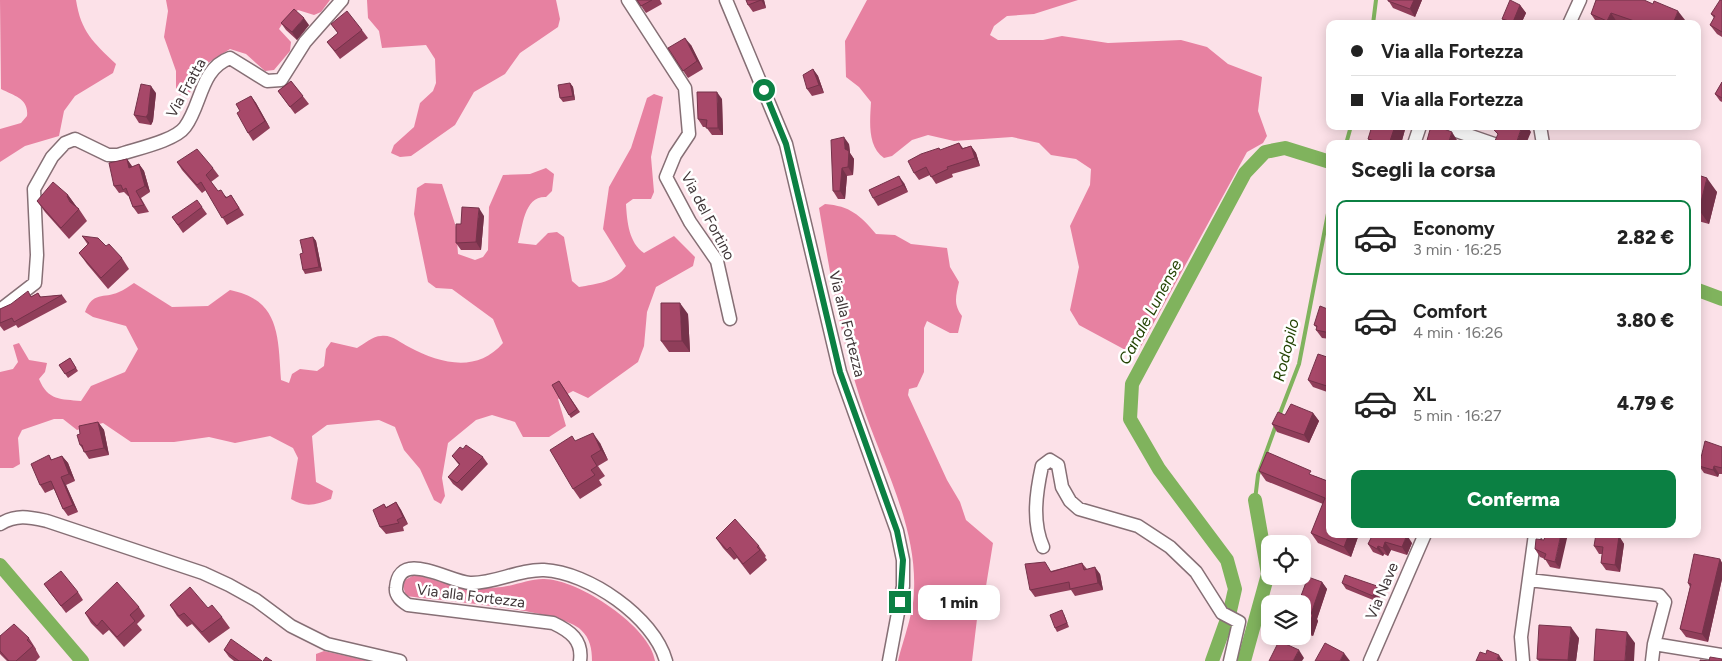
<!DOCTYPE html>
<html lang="it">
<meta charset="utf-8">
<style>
:root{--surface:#fff;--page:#f2f2f2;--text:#222;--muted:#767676;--line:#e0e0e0;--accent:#0b8043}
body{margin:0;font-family:Figtree,sans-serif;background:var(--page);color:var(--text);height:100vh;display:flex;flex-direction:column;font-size:19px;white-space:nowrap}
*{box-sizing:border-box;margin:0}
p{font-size:16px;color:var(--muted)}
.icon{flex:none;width:28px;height:28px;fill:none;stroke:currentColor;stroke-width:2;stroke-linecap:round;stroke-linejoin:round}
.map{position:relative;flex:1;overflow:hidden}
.sheet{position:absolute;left:1326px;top:140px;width:375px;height:398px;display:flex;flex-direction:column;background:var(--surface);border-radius:10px;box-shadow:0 2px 12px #0003}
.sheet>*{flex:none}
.top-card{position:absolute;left:1326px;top:20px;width:375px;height:110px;border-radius:10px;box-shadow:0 2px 12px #0003;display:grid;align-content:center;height:110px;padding:0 25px;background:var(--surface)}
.controls{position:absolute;left:1261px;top:535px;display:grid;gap:10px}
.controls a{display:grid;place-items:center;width:50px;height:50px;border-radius:10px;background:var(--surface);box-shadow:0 2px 12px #0003;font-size:25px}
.end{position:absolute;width:22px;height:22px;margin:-11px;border:6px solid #0b8043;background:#fff;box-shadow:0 0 0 2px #fff}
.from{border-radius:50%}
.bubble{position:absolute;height:35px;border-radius:10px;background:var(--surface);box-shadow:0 2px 12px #0003;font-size:16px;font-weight:800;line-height:35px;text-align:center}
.top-card b{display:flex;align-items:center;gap:18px;height:48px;font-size:19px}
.top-card b+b{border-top:1px solid var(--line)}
.top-card i{width:12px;height:12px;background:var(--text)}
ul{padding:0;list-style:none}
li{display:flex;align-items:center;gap:15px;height:75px;margin:0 10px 8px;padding:0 15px;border:2px solid transparent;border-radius:10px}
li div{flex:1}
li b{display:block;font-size:19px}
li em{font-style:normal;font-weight:800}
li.current{border-color:var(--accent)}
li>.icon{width:45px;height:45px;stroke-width:1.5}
h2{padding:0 25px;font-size:22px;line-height:60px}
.cta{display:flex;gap:10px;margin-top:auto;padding:10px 25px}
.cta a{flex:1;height:58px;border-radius:10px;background:var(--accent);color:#fff;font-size:20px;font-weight:800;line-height:58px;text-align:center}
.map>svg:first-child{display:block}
.forest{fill:#e781a1}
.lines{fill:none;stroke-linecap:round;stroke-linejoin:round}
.stream{stroke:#80b35d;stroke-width:4}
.canal{stroke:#80b35d;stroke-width:14}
.street-casing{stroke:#866f75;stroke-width:15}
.street{stroke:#fff;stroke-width:12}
.wall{fill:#903e5a}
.shaded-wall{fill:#75324a}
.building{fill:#a74869;stroke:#75324a}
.route{stroke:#0b8043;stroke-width:6}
.labels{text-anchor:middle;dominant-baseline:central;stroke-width:5;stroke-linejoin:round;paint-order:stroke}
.street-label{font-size:15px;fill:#3f3537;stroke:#fff}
.water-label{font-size:16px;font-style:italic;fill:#234303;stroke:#fff}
</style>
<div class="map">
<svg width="1722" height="661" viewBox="0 0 1722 661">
<rect width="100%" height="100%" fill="#fce1e8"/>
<!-- forest -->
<path class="forest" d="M0,0H76C81,32 93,42 116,64L113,73L75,96L64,111L59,136L25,146L0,162V129L21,123L27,116C29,99 15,96 1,89Z
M166,0H330L321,12L314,15L298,10L284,21L279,29L291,42L290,51L274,70L265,71L246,54L230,49L208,63L189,94L180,95L176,88V71L164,37L168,11Z
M367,0H556L560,19L558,27L520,53L505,74L474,92L455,125L411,156L400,157L391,153L394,145L414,127L420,103L433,91L436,83L435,59L426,45L382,48L379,31L368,18Z
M867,0H1078L1034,14L1007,16L994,26L990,35L998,40H1043L1062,36L1108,43L1181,40L1207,47L1228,64L1262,77L1258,111L1267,136L1263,143L1247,152L1139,350L1131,353L1079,325L1070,310L1079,267L1070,226L1090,185L1091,169L1076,159L1051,155L1039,143L1012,137L954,141L928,135L912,140L892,156L884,158C867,146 870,121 871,102L859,87L846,77L845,41Z
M654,94L663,97L651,157L654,192L651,199H633L626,204C627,222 629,243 644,253L674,236L695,257L693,266L656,287L647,312L644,346L638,362L588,398L573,391L558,399L566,426L549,437H523L515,422L492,415L476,420L448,443L442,478L445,496L441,504L434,500L420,469L404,450L395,427L379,420L327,425L312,436L316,482L333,491L331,499C316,505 305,508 291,499L298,458L293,448L270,436L235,443L209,437L174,442H131L103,423L77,430L63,419H54L22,430L18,438L20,464L13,468H0V372L13,369L18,362L13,345L19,343L29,360L47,363L45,372L39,379C48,401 61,399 81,401L91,386L125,372L138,349L126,326L93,317L85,312C93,291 103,299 119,292C124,290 129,286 134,283L172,307L208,306L230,290C280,300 278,336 281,380L289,383L292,374L300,369L317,371L324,366L326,349L331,342L357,348C364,344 373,336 381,336C391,334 401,343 409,347C441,364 477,373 503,343L493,319L452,289L436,288L428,282L414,214L417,188L425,183L442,184L456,227L458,254L475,260L483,257L488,250L489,207L503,175L530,174L546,168L554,174L552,191L546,197C524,196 523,226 518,243L536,245L548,233L557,232L564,237L572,281L579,287C596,284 616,282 626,266L603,229L609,187L631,148L647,98Z
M825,204C850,206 860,215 876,234L895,235L911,244L947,248L950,267L959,282C956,296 953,304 962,316L958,333H950L927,321L924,328V372L917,387L909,389L908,395L947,480L960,502L966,520L993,543L986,586L979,602L972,661H898C903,640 914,612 914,591C917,523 880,460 860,398C840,336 830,272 819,208Z
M416,574C444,584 472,591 502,587C516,585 530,579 543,579C577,578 651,627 655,661H592C592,649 590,638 581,630C560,609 441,601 406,596L403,586L405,580Z
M324,651L369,661H316V654Z"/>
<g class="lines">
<!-- stream -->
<path class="stream" d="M1373,24L1376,0
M1346,144L1351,126
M1279,416L1299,364L1330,203
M1255,500L1258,475L1276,425"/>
<!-- canal -->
<path class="canal" d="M1698,290L1722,299
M0,565L82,661
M1212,661L1230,611L1235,589L1227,560L1159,469L1130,419L1132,384L1245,173L1265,152L1285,148L1330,162
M1244,661L1268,574L1255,500"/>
<!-- street casing -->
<g class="street-casing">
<path id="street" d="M628,0L685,88L689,134L675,155L666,177L690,222L717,261L730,319
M726,0L786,144L840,372L897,531L903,560V586L889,661
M1569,24L1580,0
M1442,126L1494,144
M1540,126L1543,144
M1414,144L1420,126
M0,310L35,283L37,255L34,189L52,157L65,143L75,139L108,155H118C135,149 175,141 185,127C202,104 200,69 230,58L267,81L281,80L305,42L342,0
M0,524C17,514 29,517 47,521L203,573L229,585L256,600L291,626L327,644L400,661
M1043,547C1032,522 1036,493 1042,466L1050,460L1058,465L1062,487L1070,501L1079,509L1138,526L1170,547L1196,572L1222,613L1239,622L1230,661
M1529,580L1659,595L1665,602L1654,644L1652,661
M1654,644L1722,655
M580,661C583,640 570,631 553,623L408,605C402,601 395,596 396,588C399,548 449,582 470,583C494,584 519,569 544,570C588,572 654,617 666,661
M1370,661L1425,534
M1523,661L1521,637L1535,534"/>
</g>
<!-- street -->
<use href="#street" class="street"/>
</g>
<!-- wall -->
<path class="wall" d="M637,0H660L662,4L646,13Z
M746,0H764L766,8L753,12L748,5Z
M1388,0H1422L1415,17L1393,8Z
M1596,0L1685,20L1684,24H1624L1617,22L1616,24H1599L1597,23L1591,14Z
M1722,0V37L1717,34L1710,25L1714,18L1711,14Z
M1520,5L1526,13L1521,24H1506L1502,19Z
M281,23L309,25L297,40L286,30Z
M331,24L362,30L368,38L340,59L327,42L338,33Z
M691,45L703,69L688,78L668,48Z
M813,69L818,76L824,93L812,96L807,89Z
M291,81L309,104L295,114L278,91Z
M1722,82V102L1720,101L1715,94Z
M570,83L573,87L575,100L563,102L560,98Z
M156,93L153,121L151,125L139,123L134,115Z
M251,96L256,103L270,128L253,141L248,133L240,111Z
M722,99L723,135H712L706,127H703L698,119Z
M1406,126L1401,144H1371L1368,139Z
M959,143L963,148L971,146L976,153L980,166L952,174L953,177L936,184L930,175L919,180L914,173L939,148L940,150Z
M849,144L850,153L854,159L853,175L847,176L845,199H838L833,191Z
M127,159L132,167L139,164L144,171L150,192L141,198L149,212L138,214L133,207L129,196H128L124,192L119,193L114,186Z
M177,162L213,168L219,176L211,182L218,191L227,197L231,195L244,215L227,225L206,190L202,193L182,170Z
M1698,175L1717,192L1709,224L1698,221Z
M904,183L908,192L878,206L873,198Z
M68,195L76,206L79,209L87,221L69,239L45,212L37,201Z
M202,207L207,214L183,233L172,217Z
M484,216L481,250H461L456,243L461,224Z
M82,236L106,246L122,258L129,269L108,289L87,264L79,253L88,245Z
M313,237L316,241L322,271L305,274L303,270V253Z
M38,293L41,297L62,295L67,302L18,328L16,325L4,331L0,326V309L32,296Z
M1330,310V339L1322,338L1316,330L1317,328L1314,325Z
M688,314L690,352H669L661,341Z
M70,358L78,371L68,378L59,365Z
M1330,358V393L1313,387L1308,380Z
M559,381L580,412L571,418L569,415Z
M1313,413L1319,421L1309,443L1277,432L1272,424L1285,415Z
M98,422L104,430L109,455L89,459L80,445V434Z
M576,441L600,443L608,460L598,466L605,476L599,480L602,485L580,499L573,489Z
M1722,447V474H1719L1718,477L1704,473L1699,466Z
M463,449L483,457L488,464L462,491L453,484L448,477L459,465L452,456Z
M49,455L52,460L62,456L68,463L75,481L66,485L78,512L68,516L63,509L54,489L45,493L40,485Z
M1259,471L1315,476L1330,482V534L1358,537L1351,557L1318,543L1311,533L1323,504L1266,481Z
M396,502L401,510L408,524L403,527L404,531L386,534L380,527L384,504L386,507Z
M1373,534L1412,543L1407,555L1391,550L1388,556L1384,554L1383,556L1373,552L1368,544Z
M1572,534H1591L1590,537Z
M1619,536L1624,544L1620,572L1606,570L1601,563L1602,554H1599L1594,546Z
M716,538L759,546L766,556L765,557L767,560L750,575L737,558L734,560L723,548Z
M1544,540L1560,569L1550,567L1545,559L1540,557L1535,549Z
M1720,559L1722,563V579L1708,642L1686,637L1680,629L1690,587L1688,583Z
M1082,563L1087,569L1100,574L1103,590L1075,596L1071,590L1035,597L1030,590L1051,571Z
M1292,576H1301L1300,580Z
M1322,582L1327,589L1317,619L1318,621L1313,636L1302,633V604Z
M1342,583L1382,593L1378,602L1346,589Z
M44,584L78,592L83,600L66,613Z
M170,605L208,608L222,617L230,628L209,643L192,624L187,627L177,616Z
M139,607L145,616L137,624L142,630L124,647L109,630L103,635L91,623L85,613Z
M1064,614L1069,627L1057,632L1055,628Z
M0,636L29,638L36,649V650L40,657L36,661H7L0,654Z
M1579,638L1576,661H1539L1537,659Z
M224,650L262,661H234L229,657Z"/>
<!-- shaded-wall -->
<path class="shaded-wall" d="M761,0H764L766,8Z
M1414,0H1422L1415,17L1410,9Z
M1520,5L1526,13L1521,24H1515L1513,22Z
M1678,11L1685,20L1684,24H1673Z
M1611,13L1617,22L1616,24H1610L1607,21Z
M304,18L309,25L297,40L292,32Z
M685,38L691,45L703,69L697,61Z
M813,69L818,76L824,93L819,85Z
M570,83L573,87L575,100L573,96Z
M151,86L156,93L153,121L151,125L146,117Z
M717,92L722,99L723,135L718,128Z
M251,96L256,103L270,128L265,121Z
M1395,126H1406L1401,144H1389Z
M1522,126H1527L1531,132L1526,144H1516Z
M1452,132L1457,140L1456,144H1448Z
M844,137L849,144L850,153L854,159L853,175L848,167L845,149Z
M971,146L976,153L980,166L975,158Z
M127,159L132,166L134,175L129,168Z
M139,164L144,171L150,192L145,186Z
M842,168L847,176L845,199L840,191Z
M899,176L904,183L908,192L903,185Z
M1707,178L1717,192L1709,224L1699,210Z
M68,195L76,206L74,208L78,213L67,196Z
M479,208L484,216L481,250L476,242Z
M313,237L316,241L322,271L319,267Z
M680,303L688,314L690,352L682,341Z
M1313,413L1319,421L1309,443L1304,435Z
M98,422L104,430L109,455L104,448Z
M593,433L600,443L608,460L601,450Z
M62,456L68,463L75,481L69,474Z
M1714,466L1719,474L1718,477L1713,470Z
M61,477L66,485L78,512L73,505Z
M396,502L401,510L408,524L403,517Z
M1349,534H1356L1358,537L1351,557L1344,547Z
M1561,534H1568L1560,569L1555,562Z
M1407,535L1412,543L1407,555L1402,547Z
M1619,536L1624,544L1620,572L1615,565Z
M1385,542L1391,550L1388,556L1383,548Z
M1378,546L1384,554L1383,556L1377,549Z
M1720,559L1722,563V579L1708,642L1702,634Z
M1302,560L1306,565L1302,574Z
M1095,567L1100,574L1103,590L1098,583Z
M1322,582L1327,589L1317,619L1318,621L1313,636L1308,629L1311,614Z
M1377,586L1382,593L1378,602L1373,596Z
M1571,627L1579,638L1576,661H1568V660Z
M1627,632L1635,643L1634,661H1625Z
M1299,650L1304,658L1302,661H1293Z
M1344,653L1350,661H1340Z
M1499,655L1503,661L1497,659Z"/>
<!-- building -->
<path class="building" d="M637,0H652L641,6Z
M746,0H761L748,5Z
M1388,0H1414L1410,9L1388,1Z
M1510,0L1520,5L1513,22L1502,19Z
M1596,0H1644L1653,4L1654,1L1678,11L1673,24H1643L1611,13L1607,21L1591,14Z
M1720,0H1722V32L1710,25L1715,16L1711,14Z
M294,9L304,18L292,32L281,23Z
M347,11L362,30L335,51L327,42L338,33L331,24Z
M685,38L697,61L683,71L668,48Z
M813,69L819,85L807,89L803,75Z
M291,81L303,96L290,107L278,91Z
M1722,82V98L1715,94Z
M570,83L573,96L560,98L558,85Z
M141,84L151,86L148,114L146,117L134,115Z
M697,92H717L718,128H706L707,120L698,119Z
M251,96L265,121L248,133L237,113L240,111L236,104Z
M1372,126H1395L1389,144H1384L1368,139Z
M1431,126H1436L1452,132L1448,144H1426Z
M1495,126H1522L1516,144H1492V142L1494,143L1498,134L1494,130Z
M844,137L845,149L849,151L848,167L842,168L840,191H833L831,140Z
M959,143L962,149L971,146L975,158L947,167L948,169L931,177L926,167L914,173L908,161L921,154L939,148L940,150Z
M197,149L213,168L206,175L218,191L221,190L226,198L231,195L239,208L222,218L201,182L197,185L177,162Z
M127,159L129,168L139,164L145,186L136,191L144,205L133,207L126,188L123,190L121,185L114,186L109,163Z
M1698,175L1707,178L1699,210L1698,209Z
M899,176L903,185L873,198L869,190Z
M53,182L68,195L67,196L70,202L79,209L61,228L37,201Z
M197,200L202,207L178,225L172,217Z
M462,207L479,208L476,242L456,243V224H461Z
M82,236L98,238L106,246L109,244L122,258L101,278L79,253L89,243Z
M313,237L319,267L303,270L300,254L303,253L300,240Z
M1330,271V283L1327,282Z
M28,291L31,297L38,293L40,297L62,295L14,322L12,318L0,323V309L11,304Z
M661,303H680L682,341H661Z
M1320,306L1330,310V333L1316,330L1317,326L1314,325Z
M1318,354L1330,358V387L1308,380Z
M70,358L76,368L65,374L59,365Z
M559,381L577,409L569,415L552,385Z
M1291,404L1313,413L1304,435L1272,424L1278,412L1285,415Z
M98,422L104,448L84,452L82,445H80L77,435L80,434L79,426Z
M593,433L601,450L591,456L597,466L591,470L595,475L573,489L550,450L572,436L575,441Z
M1705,441L1722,447V468L1714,466L1713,470L1699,466Z
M466,445L483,457L457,483L448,477L460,464L452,456L460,447L463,449Z
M1267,452L1311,471L1309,474L1330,482V534H1349L1344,547L1311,533L1325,498L1259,471Z
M49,455L51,460L62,456L69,474L61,477L73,505L63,509L51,481L40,485L31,464Z
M396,502L403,517L397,520L399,523L380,527L373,510L384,504L386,508Z
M735,519L759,546L757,547L760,550L743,564L730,547L727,550L716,538Z
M1373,534H1404L1407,535L1402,547L1385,542L1383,548L1378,546L1377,549L1368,544Z
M1546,534H1561L1555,562L1544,559L1546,554L1535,549L1536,539L1544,540Z
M1596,534H1602L1619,536L1615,565L1601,563L1603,547L1594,546Z
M1694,554L1720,559L1702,634L1680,629L1691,584L1688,583Z
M1045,562L1051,572L1082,563L1084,570L1095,567L1098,583L1070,589L1069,582L1030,590L1025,564Z
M61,571L78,592L61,606L44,584Z
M1345,575L1377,586L1373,596L1342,583Z
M1308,577L1322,582L1311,614H1313L1308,629L1302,627V604H1298Z
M117,582L139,607L130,615L135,621L117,637L102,620L97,626L85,613Z
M190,587L208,608L212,605L222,617L202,632L184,613L179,616L170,605Z
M1062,610L1067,623L1055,628L1050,615Z
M14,624L29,638L27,640L33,646L16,661H9L0,651V636Z
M1539,625L1571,627L1568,660L1537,659Z
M1596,629L1627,632L1625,661H1594Z
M231,639L262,661H239L224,650Z
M1279,641L1299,650L1293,661H1269Z
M1325,643L1344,653L1340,661H1315Z
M1487,650L1499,655L1497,659L1503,661H1476L1480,652L1486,654Z
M266,657L272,661H263Z
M1710,657L1722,659V661H1700V660L1709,661Z"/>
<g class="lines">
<!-- route -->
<path class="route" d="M764,90L786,144L840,372L897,531L903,560L900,602"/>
</g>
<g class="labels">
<!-- street labels -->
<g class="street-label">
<text transform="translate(186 88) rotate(-61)">Via Fratta</text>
<text transform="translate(708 216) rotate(62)">Via del Fortino</text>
<text transform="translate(847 324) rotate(76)">Via alla Fortezza</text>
<text transform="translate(1382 591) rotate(-67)">Via Nave</text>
<text transform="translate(471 596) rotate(7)">Via alla Fortezza</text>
</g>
<!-- water labels -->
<g class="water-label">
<text transform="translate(1150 312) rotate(-62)">Canale Lunense</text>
<text transform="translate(1286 350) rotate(-76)">Rodopilo</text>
</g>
</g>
</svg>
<div class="controls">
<a><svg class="icon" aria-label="locate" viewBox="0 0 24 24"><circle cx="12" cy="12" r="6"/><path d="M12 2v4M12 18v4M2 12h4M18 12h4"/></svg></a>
<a><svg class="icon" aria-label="layers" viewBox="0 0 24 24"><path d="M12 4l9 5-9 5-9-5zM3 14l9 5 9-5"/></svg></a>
</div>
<i class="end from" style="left:764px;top:90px"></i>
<i class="end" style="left:900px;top:602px"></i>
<div class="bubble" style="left:918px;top:585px;width:82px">1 min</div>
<div class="top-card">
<b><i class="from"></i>Via alla Fortezza</b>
<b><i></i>Via alla Fortezza</b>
</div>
<section class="sheet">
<h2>Scegli la corsa</h2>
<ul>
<li class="current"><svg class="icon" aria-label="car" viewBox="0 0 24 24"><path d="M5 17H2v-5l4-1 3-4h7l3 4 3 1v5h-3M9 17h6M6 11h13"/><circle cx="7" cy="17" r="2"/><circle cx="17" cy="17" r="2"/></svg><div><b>Economy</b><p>3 min · 16:25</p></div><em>2.82 €</em></li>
<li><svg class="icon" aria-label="car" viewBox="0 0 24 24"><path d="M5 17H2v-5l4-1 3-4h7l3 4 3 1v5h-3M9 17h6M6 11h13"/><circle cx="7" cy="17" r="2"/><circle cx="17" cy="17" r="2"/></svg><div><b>Comfort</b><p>4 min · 16:26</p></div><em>3.80 €</em></li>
<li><svg class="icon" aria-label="car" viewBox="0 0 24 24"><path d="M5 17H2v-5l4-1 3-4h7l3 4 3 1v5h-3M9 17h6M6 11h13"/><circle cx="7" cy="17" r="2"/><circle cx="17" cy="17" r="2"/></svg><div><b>XL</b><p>5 min · 16:27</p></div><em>4.79 €</em></li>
</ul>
<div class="cta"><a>Conferma</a></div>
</section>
</div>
